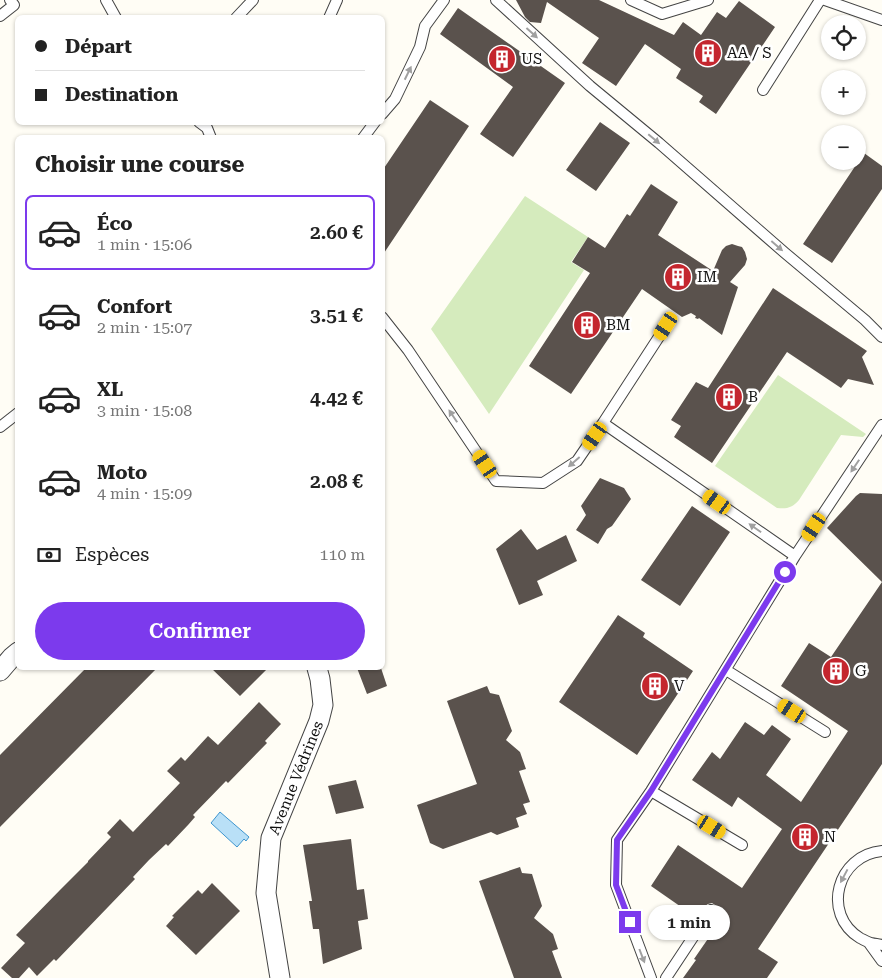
<!DOCTYPE html>
<html lang="fr">
<meta charset="utf-8">
<style>
:root{--surface:#fff;--page:#f6f6f6;--text:#222;--muted:#767676;--line:#e0e0e0;--accent:#7c3aed}
body{margin:0;font-family:"Roboto Serif",serif;background:var(--page);color:var(--text);height:100vh;display:flex;flex-direction:column;font-size:19px;white-space:nowrap}
*{box-sizing:border-box;margin:0}
p{font-size:16px;color:var(--muted)}
.icon{flex:none;width:28px;height:28px;fill:none;stroke:currentColor;stroke-width:2;stroke-linecap:round;stroke-linejoin:round}
.map{position:relative;flex:1;overflow:hidden}
.panel{position:absolute;left:15px;top:135px;width:370px;height:535px;display:flex;flex-direction:column;background:var(--surface);border-radius:8px;box-shadow:0 1px 4px #0004}
.panel>*{flex:none}
.banner{position:absolute;left:15px;top:15px;width:370px;height:110px;border-radius:8px;box-shadow:0 1px 4px #0004;display:grid;align-content:center;height:110px;padding:0 20px;background:var(--surface)}
.fabs{position:absolute;left:821px;top:15px;display:grid;gap:10px}
.fabs a{display:grid;place-items:center;width:45px;height:45px;border-radius:50%;background:var(--surface);box-shadow:0 1px 4px #0004;font-size:25px}
.end{position:absolute;width:22px;height:22px;margin:-11px;border:6px solid #7c3aed;background:#fff;box-shadow:0 0 0 2px #fff}
.from{border-radius:50%}
.bubble{position:absolute;height:35px;border-radius:18px;background:var(--surface);box-shadow:0 1px 4px #0004;font-size:16px;font-weight:600;line-height:35px;text-align:center}
.car{position:absolute;width:15px;height:30px;margin:-15px -8px;border-radius:6px;box-shadow:0 0 4px 1px #0007;background:linear-gradient(#f5c518 24%,#345 0 40%,#f5c518 0 76%,#345 0 86%,#f5c518 0)}
.banner b{display:flex;align-items:center;gap:18px;height:48px;font-size:19px}
.banner b+b{border-top:1px solid var(--line)}
.banner i{width:12px;height:12px;background:var(--text)}
ul{padding:0;list-style:none}
li{display:flex;align-items:center;gap:15px;height:75px;margin:0 10px 8px;padding:0 10px;border:2px solid transparent;border-radius:8px}
li div{flex:1}
li b{display:block;font-size:19px}
li em{font-style:normal;font-weight:600}
li.active{border-color:var(--accent)}
li>.icon{width:45px;height:45px;stroke-width:1.5}
h2{padding:0 20px;font-size:22px;line-height:60px}
.pay{display:flex;align-items:center;gap:12px;height:55px;padding:0 20px;font-size:19px}
.pay p{margin-inline-start:auto}
.button{display:flex;gap:10px;margin-top:auto;padding:10px 20px}
.button a{flex:1;height:58px;border-radius:30px;background:var(--accent);color:#fff;font-size:20px;font-weight:600;line-height:58px;text-align:center}
.map>svg:first-child{display:block}
.green{fill:#d5ebbd}
.water{fill:#b9e0f7;stroke:#3f96cf}
.building{fill:#5a524d}
.lines{fill:none;stroke-linecap:round;stroke-linejoin:round}
.lane-casing{stroke:#444;stroke-width:12}
.street-casing{stroke:#444;stroke-width:21}
.lane{stroke:#fff;stroke-width:10}
.street{stroke:#fff;stroke-width:19}
.oneway{fill:#a0a0a0}
.route{stroke:#7c3aed;stroke-width:6}
.labels{text-anchor:middle;dominant-baseline:central;stroke-width:5;stroke-linejoin:round;paint-order:stroke}
.poi-label{font-size:15px;fill:#111;stroke:#fff;text-anchor:start}
.street-label{font-size:15px;fill:#111;stroke:#fff}
</style>
<div class="map">
<svg width="882" height="978" viewBox="0 0 882 978">
<rect width="100%" height="100%" fill="#fffdf5"/>
<!-- green -->
<path class="green" d="M525,196L588,237L571,262L584,270L489,414L431,329Z
M778,375L866,434L863,437L841,435L799,500C792,508 787,509 777,508L715,466Z"/>
<!-- water -->
<path class="water" d="M220,812L249,837L246,841L244,839L237,847L211,823Z"/>
<!-- building -->
<path class="building" d="M516,0H599L674,35L683,22L701,35L717,12L726,18L739,1L775,27L716,114L699,102L703,96L676,78L681,69L645,44L616,86L582,63L599,38L547,2L541,23L530,22L525,17Z
M458,8L565,83L513,157L480,134L513,87L440,34Z
M430,100L469,126L382,256V171Z
M600,122L630,143L596,191L566,170Z
M864,153L882,166V189L832,263L803,244Z
M651,184L678,202L658,235L713,271L722,250L726,246L732,244L738,246L742,247L745,252L747,259L745,265L730,282L738,287L722,335L699,318L698,319L695,318L696,316L691,313L682,317L642,289L571,394L529,366L590,273L572,262L588,237L605,248L627,214L630,216Z
M773,288L867,351L862,357L874,385L848,379L841,388L787,352L712,463L674,437L681,426L671,420L696,382L708,388Z
M600,478L624,488L631,499L612,526L607,529L598,544L576,530L586,515L581,506Z
M860,493L882,494V764L758,949L778,962L767,978H683L696,960L694,959L714,930L709,926L717,914L718,910L715,905L712,903L708,904L705,906L697,918L651,886L678,845L742,888L782,829L738,797L732,807L692,780L712,752L720,759L745,722L764,735L772,725L791,739L766,775L801,802L848,731L781,686L809,643L831,657L882,582L827,528L856,496Z
M692,506L730,532L680,606L641,580Z
M521,529L537,550L566,535L577,561L537,581L543,595L519,605L496,549Z
M618,615L645,633L643,637L693,671L637,755L559,702Z
M86,668H157L0,827V755Z
M211,668H268L240,696Z
M357,668H381L387,686L367,694Z
M487,686L490,693L499,695L512,731L506,740L520,752L526,769L519,771L530,802L523,804L527,814L516,818L519,827L497,835L491,832L443,849L430,843L417,805L477,784L447,701Z
M259,702L281,724L265,741L267,743L228,783L226,781L193,815L195,817L188,825L168,846L166,844L149,860L133,877L135,879L56,961L54,959L37,976L29,967L19,978H12L1,968L25,943L16,935L60,890L88,862V861L111,837L107,833L120,819L133,832L180,783L167,771L181,757L185,761L208,736L218,745Z
M356,780L364,808L336,814L328,786Z
M351,839L357,890L364,889L368,919L358,921L362,949L323,964L319,929H313L309,901H312L303,845Z
M520,867L522,873L532,874L542,906L534,918L553,934L558,949L552,951L562,978H514L479,881Z
M212,883L240,911L196,955L166,926L174,917L172,916L198,890L202,894Z"/>
<g class="lines">
<!-- lane casing -->
<g class="lane-casing">
<path id="lane" d="M106,0L116,18
M496,0L590,86L659,143L785,253L865,320L882,337
M631,0L662,14L708,0
M825,0L882,20
M0,16L14,5L10,0
M236,18L253,0
M329,18L337,0
M763,90L820,0
M382,114L395,99L420,47L425,26L444,0
M199,122L207,128L211,138
M363,138L375,122
M382,317L408,350L496,481L543,483L577,461L603,423L666,326
M603,423L795,556
M0,427L18,413
M726,670L825,732
M651,791L742,845
M882,851C837,855 821,914 860,938C864,940 867,942 871,943C874,944 878,944 882,945
M869,943L882,961
M651,978L616,885L617,840L651,791L795,556L882,425
M666,978L711,910"/>
</g>
<!-- street casing -->
<g class="street-casing">
<path id="street" d="M0,671L12,657L18,652
M280,978L266,893L271,838L319,721L323,705L320,679L317,668"/>
</g>
<!-- lane -->
<use href="#lane" class="lane"/>
<!-- street -->
<use href="#street" class="street"/>
</g>
<!-- one-way arrows -->
<defs><path id="oneway-solid" d="M-6-.8H1V-3.2L6.5 0L1 3.2V.8H-6Z" transform="scale(1.25)"/></defs>
<g class="oneway">
<use href="#oneway-solid" transform="translate(532 33) rotate(42)"/>
<use href="#oneway-solid" transform="translate(408 73) rotate(-64)"/>
<use href="#oneway-solid" transform="translate(654 139) rotate(40)"/>
<use href="#oneway-solid" transform="translate(777 246) rotate(41)"/>
<use href="#oneway-solid" transform="translate(453 416) rotate(-124)"/>
<use href="#oneway-solid" transform="translate(574 462) rotate(139)"/>
<use href="#oneway-solid" transform="translate(855 466) rotate(124)"/>
<use href="#oneway-solid" transform="translate(755 528) rotate(-145)"/>
<use href="#oneway-solid" transform="translate(844 876) rotate(118)"/>
<use href="#oneway-solid" transform="translate(642 956) rotate(69)"/>
</g>
<g class="lines">
<!-- route -->
<path class="route" d="M630,922L616,885L617,840L651,791L785,572"/>
</g>
<!-- icons -->
<defs>
<g id="building-disc" transform="scale(1.4375)"><circle r="9.5" fill="#c4262e" stroke="#fff"/><path d="M-4-6H4V6H1V3H-1V6H-4ZM-2.5-4.3h1.7v1.8h-1.7ZM.8-4.3h1.7v1.8H.8ZM-2.5-1h1.7V.8h-1.7ZM.8-1h1.7V.8H.8Z" fill="#fff"/></g>
</defs>
<g fill-rule="evenodd">
<use href="#building-disc" x="708" y="53"/>
<use href="#building-disc" x="502" y="59"/>
<use href="#building-disc" x="678" y="277"/>
<use href="#building-disc" x="587" y="325"/>
<use href="#building-disc" x="729" y="397"/>
<use href="#building-disc" x="836" y="671"/>
<use href="#building-disc" x="655" y="686"/>
<use href="#building-disc" x="805" y="837"/>
</g>
<g class="labels">
<!-- poi labels -->
<g class="poi-label">
<text x="727" y="53">AA / S</text>
<text x="521" y="59">US</text>
<text x="697" y="277">IM</text>
<text x="606" y="325">BM</text>
<text x="748" y="397">B</text>
<text x="855" y="671">G</text>
<text x="674" y="686">V</text>
<text x="824" y="837">N</text>
</g>
<!-- street labels -->
<g class="street-label">
<text transform="translate(296 778) rotate(-68)">Avenue Védrines</text>
</g>
</g>
</svg>
<div class="fabs">
<a><svg class="icon" aria-label="locate" viewBox="0 0 24 24"><circle cx="12" cy="12" r="6"/><path d="M12 2v4M12 18v4M2 12h4M18 12h4"/></svg></a>
<a>+</a>
<a>−</a>
</div>
<i class="end from" style="left:785px;top:572px"></i>
<i class="end" style="left:630px;top:922px"></i>
<div class="bubble" style="left:648px;top:905px;width:82px">1 min</div>
<i class="car" style="left:666px;top:326px;rotate:213deg"></i>
<i class="car" style="left:595px;top:436px;rotate:215deg"></i>
<i class="car" style="left:485px;top:464px;rotate:326deg"></i>
<i class="car" style="left:717px;top:502px;rotate:305deg"></i>
<i class="car" style="left:814px;top:527px;rotate:213deg"></i>
<i class="car" style="left:792px;top:711px;rotate:302deg"></i>
<i class="car" style="left:712px;top:827px;rotate:121deg"></i>
<div class="banner">
<b><i class="from"></i>Départ</b>
<b><i></i>Destination</b>
</div>
<section class="panel">
<h2>Choisir une course</h2>
<ul>
<li class="active"><svg class="icon" aria-label="car" viewBox="0 0 24 24"><path d="M5 17H2v-5l4-1 3-4h7l3 4 3 1v5h-3M9 17h6M6 11h13"/><circle cx="7" cy="17" r="2"/><circle cx="17" cy="17" r="2"/></svg><div><b>Éco</b><p>1 min · 15:06</p></div><em>2.60 €</em></li>
<li><svg class="icon" aria-label="car" viewBox="0 0 24 24"><path d="M5 17H2v-5l4-1 3-4h7l3 4 3 1v5h-3M9 17h6M6 11h13"/><circle cx="7" cy="17" r="2"/><circle cx="17" cy="17" r="2"/></svg><div><b>Confort</b><p>2 min · 15:07</p></div><em>3.51 €</em></li>
<li><svg class="icon" aria-label="car" viewBox="0 0 24 24"><path d="M5 17H2v-5l4-1 3-4h7l3 4 3 1v5h-3M9 17h6M6 11h13"/><circle cx="7" cy="17" r="2"/><circle cx="17" cy="17" r="2"/></svg><div><b>XL</b><p>3 min · 15:08</p></div><em>4.42 €</em></li>
<li><svg class="icon" aria-label="car" viewBox="0 0 24 24"><path d="M5 17H2v-5l4-1 3-4h7l3 4 3 1v5h-3M9 17h6M6 11h13"/><circle cx="7" cy="17" r="2"/><circle cx="17" cy="17" r="2"/></svg><div><b>Moto</b><p>4 min · 15:09</p></div><em>2.08 €</em></li>
</ul>
<div class="pay"><svg class="icon" aria-label="cash" viewBox="0 0 24 24"><path d="M3 7h18v10H3z"/><circle cx="12" cy="12" r="2"/></svg>Espèces<p>110 m</p></div>
<div class="button"><a>Confirmer</a></div>
</section>
</div>
